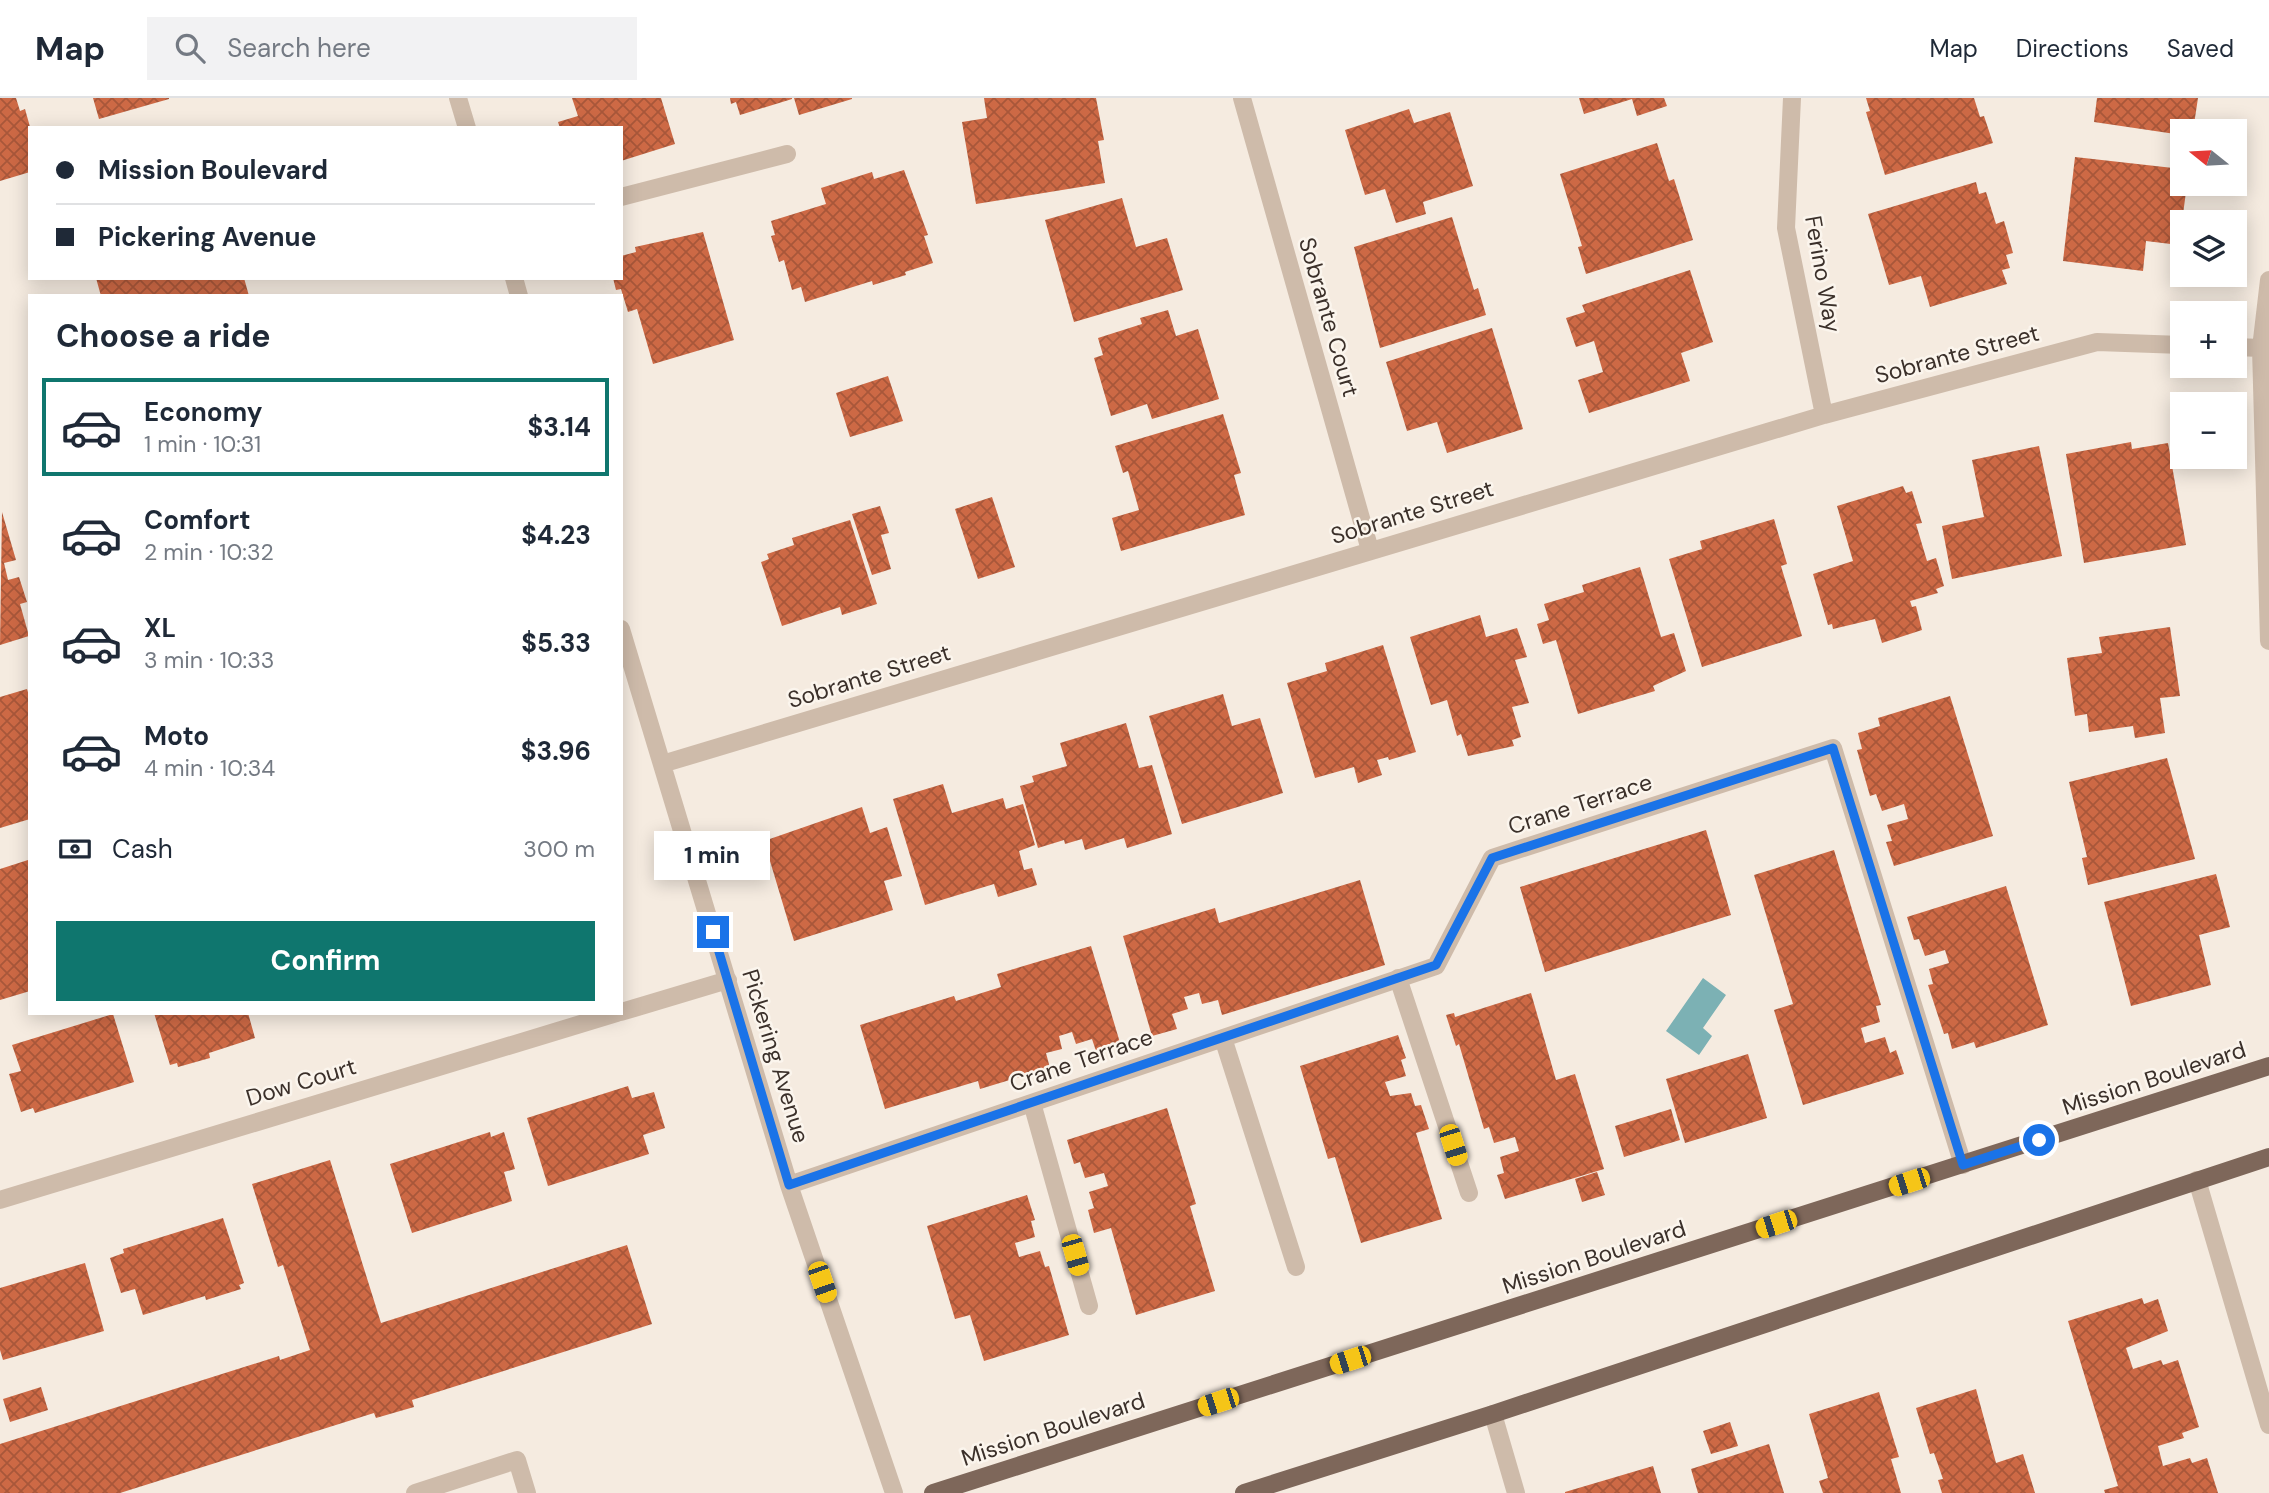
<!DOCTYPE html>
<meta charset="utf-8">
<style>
:root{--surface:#fff;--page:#f2f2f3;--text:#1f2937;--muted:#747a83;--line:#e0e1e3;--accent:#0f766e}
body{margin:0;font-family:"DM Sans",sans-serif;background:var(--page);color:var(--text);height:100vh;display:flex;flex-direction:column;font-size:26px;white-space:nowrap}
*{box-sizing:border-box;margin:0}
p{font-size:23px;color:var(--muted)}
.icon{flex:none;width:38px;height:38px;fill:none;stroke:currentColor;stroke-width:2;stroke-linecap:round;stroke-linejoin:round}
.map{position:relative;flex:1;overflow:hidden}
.drawer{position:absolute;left:28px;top:196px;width:595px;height:721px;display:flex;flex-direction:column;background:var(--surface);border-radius:0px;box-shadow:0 4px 18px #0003}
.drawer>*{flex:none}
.guide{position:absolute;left:28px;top:28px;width:595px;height:154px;border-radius:0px;box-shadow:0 4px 18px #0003;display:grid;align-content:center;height:154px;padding:0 28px;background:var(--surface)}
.needle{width:46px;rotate:288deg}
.buttons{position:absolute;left:2170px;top:21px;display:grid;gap:14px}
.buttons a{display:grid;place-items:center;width:77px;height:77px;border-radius:0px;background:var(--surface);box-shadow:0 4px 18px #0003;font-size:35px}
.end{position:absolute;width:32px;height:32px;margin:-16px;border:9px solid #1a73e8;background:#fff;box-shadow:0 0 0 4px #fff}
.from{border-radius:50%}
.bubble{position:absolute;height:49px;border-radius:0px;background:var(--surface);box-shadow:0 4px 18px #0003;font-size:23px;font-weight:700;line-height:49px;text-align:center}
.car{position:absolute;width:21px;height:42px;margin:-21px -10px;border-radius:9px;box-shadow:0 0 5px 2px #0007;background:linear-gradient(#f5c518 24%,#345 0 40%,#f5c518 0 76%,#345 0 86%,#f5c518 0)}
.guide b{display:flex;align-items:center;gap:24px;height:66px;font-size:26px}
.guide b+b{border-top:2px solid var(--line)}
.guide i{width:18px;height:18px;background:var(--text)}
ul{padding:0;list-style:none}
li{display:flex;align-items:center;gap:21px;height:98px;margin:0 14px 10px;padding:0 14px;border:4px solid transparent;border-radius:0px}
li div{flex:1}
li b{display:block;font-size:26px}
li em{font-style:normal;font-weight:700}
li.current{border-color:var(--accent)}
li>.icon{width:63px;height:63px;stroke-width:1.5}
h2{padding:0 28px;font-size:32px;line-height:84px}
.pay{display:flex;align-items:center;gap:18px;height:77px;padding:0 28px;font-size:26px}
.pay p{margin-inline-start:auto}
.cta{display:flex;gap:14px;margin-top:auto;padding:14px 28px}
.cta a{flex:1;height:80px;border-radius:0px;background:var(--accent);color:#fff;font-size:28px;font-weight:700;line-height:80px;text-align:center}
header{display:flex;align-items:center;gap:42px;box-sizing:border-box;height:98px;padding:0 35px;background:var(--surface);border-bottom:2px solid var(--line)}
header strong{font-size:33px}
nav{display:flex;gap:38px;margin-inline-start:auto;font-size:24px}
.search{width:490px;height:63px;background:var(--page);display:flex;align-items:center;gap:18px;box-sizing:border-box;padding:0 24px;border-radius:0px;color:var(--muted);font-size:26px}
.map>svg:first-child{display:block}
.water{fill:#7cb1b4}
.building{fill:url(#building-cross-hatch)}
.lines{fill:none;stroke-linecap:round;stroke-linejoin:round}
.minor{stroke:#cebbaa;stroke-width:18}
.major{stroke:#7e675a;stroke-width:18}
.route{stroke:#1a73e8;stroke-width:9}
.labels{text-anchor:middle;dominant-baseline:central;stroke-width:5;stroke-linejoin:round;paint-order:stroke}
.street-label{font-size:23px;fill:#3b302a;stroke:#fbf5ed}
</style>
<header>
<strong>Map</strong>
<div class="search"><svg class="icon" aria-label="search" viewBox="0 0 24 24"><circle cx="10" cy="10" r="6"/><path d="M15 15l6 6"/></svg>Search here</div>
<nav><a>Map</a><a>Directions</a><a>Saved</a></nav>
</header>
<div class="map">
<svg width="2269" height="1395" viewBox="0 0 2269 1395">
<defs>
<pattern id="building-cross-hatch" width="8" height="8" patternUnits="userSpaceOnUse" patternTransform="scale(1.75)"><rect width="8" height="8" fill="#cd6945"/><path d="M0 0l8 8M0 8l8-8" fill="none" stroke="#a8573a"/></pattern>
</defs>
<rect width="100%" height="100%" fill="#f5ebe0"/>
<!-- water -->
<path class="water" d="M1703,880L1726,897L1703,930L1712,938L1699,957L1666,933Z"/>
<!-- building -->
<path class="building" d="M0,0H16L20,13L25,11L30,29V74L0,83Z
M93,0H169V1L99,21Z
M572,0H661L675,46L621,63V30H560L558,24L578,18Z
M730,0H792V1L740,17L736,4L731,6Z
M794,0H852V1L799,17Z
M984,0H1096L1104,42L1098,43L1105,85L976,106L962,24L987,20Z
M1579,0H1664L1667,8L1637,18L1632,1L1584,16Z
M1866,0H1974L1980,19L1984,18L1993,45L1885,77L1866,14L1870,13Z
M2097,0H2198L2193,33H2182V37L2094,24Z
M1409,11L1414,25L1450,14L1473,88L1423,104L1426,116L1396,125L1385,91L1365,97L1345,32Z
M1657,45L1669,83L1674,81L1693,142L1586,176L1578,149L1582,148L1560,76Z
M2075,59L2182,71V86H2187L2179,147L2146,143L2143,173L2063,163Z
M904,72L928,137L924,138L933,165L905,174L906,177L873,187L872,183L805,204L801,189L792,192L784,162L779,164L771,138L775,137L771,123L826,106L821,90L872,74L874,81Z
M1976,84L1979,96L1986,94L1996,126L2004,123L2013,155L2006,157L2010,170L2002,172L2007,186L1930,209L1921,178L1889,187L1868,116Z
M1122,100L1136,149L1167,140L1183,192L1074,224L1045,122Z
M1452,119L1474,192L1478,190L1486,217L1380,250L1354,149Z
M703,134L734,242L653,266L637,211L628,214L621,191L616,192L613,180H621V158L636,154L635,149Z
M1690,172L1713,244L1681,255L1690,283L1589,315L1578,282L1603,274L1594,243L1576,249L1566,220L1585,214L1582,207Z
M96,180H244L249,198H101Z
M1168,212L1176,238L1198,231L1219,301L1152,321L1147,306L1111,318L1094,260L1103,257L1098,240L1142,226L1140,220Z
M1492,230L1523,331L1447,355L1437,324L1407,333L1386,264Z
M888,278L903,323L850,339L836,295Z
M1223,316L1241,375L1234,377L1245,417L1121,453L1112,420L1139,412L1128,373L1123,375L1115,348Z
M2131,344L2132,351L2168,345L2186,447L2084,465L2066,356Z
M2039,348L2062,458L1952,481L1942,428L1984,419L1972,362Z
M1903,388L1906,395L1912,393L1922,425L1916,426L1927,463L1936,460L1944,488L1936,491L1938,495L1910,503L1912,509L1916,508L1922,532L1882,545L1875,521L1833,531L1832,526L1828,527L1813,476L1853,463L1837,408Z
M992,399L1015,469L978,481L955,411Z
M880,408L889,435L881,437L891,471L872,477L852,416Z
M2,414L16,462L4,465L8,482L19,479L27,504L20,506L29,538L0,547Z
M1774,421L1787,466L1781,468L1802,538L1702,569L1669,461L1702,451L1700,443Z
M850,422L877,506L842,517L840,509L782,528L761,464L769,461L767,456L794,447L792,440Z
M1640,469L1661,539L1674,535L1686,573L1653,588L1655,593L1578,616L1556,542L1543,546L1537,526L1549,522L1544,506L1584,494L1582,487Z
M1480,517L1486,539L1517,530L1527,559L1515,562L1529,605L1512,609L1521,639L1512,642L1514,648L1468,658L1461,636L1457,638L1447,602L1431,607L1410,539Z
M2170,529L2180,598L2160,600L2165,635L2135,640L2133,628L2089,634L2087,616L2075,618L2067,560L2102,555L2099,539Z
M1383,547L1416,654L1389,662L1388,659L1377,662L1382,677L1358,685L1354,669L1315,680L1287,585L1327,573L1325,565Z
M27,591L30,601V721L0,730V599Z
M1223,596L1232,628L1260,620L1283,695L1182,726L1149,618Z
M1950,598L1993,738L1894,768L1886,744L1892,743L1887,727L1908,721L1904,706L1882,713L1876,696L1870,698L1857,652L1862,651L1858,635L1880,628L1878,620Z
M1126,625L1139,670L1152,667L1172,736L1127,750L1124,740L1085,752L1082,741L1065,746L1064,742L1038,750L1020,688L1034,684L1032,678L1067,668L1060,645Z
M2167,660L2195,761L2088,787L2082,760L2087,759L2069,684Z
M943,686L952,715L1003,700L1006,711L1023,706L1035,747L1019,753L1024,772L1032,770L1037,787L998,799L994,786L925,807L893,701Z
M862,709L870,735L887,729L902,778L884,783L893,812L794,843L764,743Z
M1706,732L1731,817L1545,874L1520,789Z
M1834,752L1881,907L1876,908L1880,924L1861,930L1865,945L1885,939L1890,955L1896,952L1904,976L1803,1007L1774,912L1793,906L1754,777Z
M28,762L30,893L0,902V771Z
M2216,776L2230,829L2199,837L2211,887L2131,908L2104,804Z
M1360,782L1385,867L1222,917L1218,902L1202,906L1199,895L1184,899L1188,911L1172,916L1177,931L1152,938L1123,838L1215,810L1219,825Z
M2006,788L2048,927L1976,950L1974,944L1952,951L1948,935L1944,936L1928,887L1933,886L1929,871L1949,865L1945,852L1925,858L1919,841L1914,842L1907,819Z
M1091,848L1121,948L1097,956L1092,941L1076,946L1072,934L1059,938L1062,951L1046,955L1050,970L980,991L978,983L885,1011L860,927L954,898L956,903L1001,889L997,876Z
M1531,895L1556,982L1575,976L1604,1071L1505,1101L1497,1077L1504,1075L1500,1059L1519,1053L1515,1039L1494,1045L1489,1029L1484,1031L1459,946L1456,948L1446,917L1454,915L1455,919Z
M154,915H248L255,940L209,955L210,960L178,969L177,965L170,967Z
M113,916L134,984L35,1015L33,1010L21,1014L9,976L21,973L12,947Z
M1398,937L1406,960L1401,962L1406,978L1385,984L1390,998L1411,995L1415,1008L1421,1007L1429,1031L1416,1035L1442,1121L1361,1145L1335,1059L1328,1061L1300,968Z
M1748,956L1767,1020L1685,1045L1666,981Z
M628,988L632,1000L654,994L665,1030L643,1037L649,1056L548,1088L527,1020Z
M1167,1010L1196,1106L1190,1108L1215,1193L1136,1217L1111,1130L1094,1135L1088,1112L1094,1110L1089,1094L1108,1088L1104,1075L1085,1080L1080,1064L1074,1066L1067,1042Z
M1671,1011L1680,1042L1624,1059L1615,1028Z
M490,1034L491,1039L504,1034L515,1071L504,1074L512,1103L412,1135L390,1066Z
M330,1062L381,1225L627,1147L652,1226L412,1302L414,1309L376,1320L374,1315L120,1395H0V1346L279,1258L280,1262L310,1252L283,1167L278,1169L252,1086Z
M1597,1074L1605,1097L1582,1104L1575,1081Z
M1027,1097L1035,1122L1031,1123L1035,1139L1015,1145L1019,1159L1040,1153L1045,1169L1049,1168L1069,1237L984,1263L970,1217L955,1221L927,1128Z
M223,1120L244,1185L239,1187L241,1191L206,1202L205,1198L143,1217L135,1191L121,1195L110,1160L124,1155L123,1151Z
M85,1165L104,1233L3,1262L0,1252V1190Z
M2142,1200L2144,1206L2158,1201L2168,1233L2126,1250L2133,1271L2161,1262L2163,1267L2178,1262L2199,1329L2182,1335L2184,1340L2158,1348L2163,1368L2190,1360L2192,1365L2207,1360L2218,1395H2105L2104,1392L2118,1388L2068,1223Z
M41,1289L48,1312L10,1324L3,1301Z
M1976,1291L1996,1365L2023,1356L2035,1395H1942L1938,1382L1943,1381L1934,1355L1930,1356L1916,1310Z
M1879,1294L1899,1359L1891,1361L1901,1395H1823L1819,1383L1828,1380L1809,1316Z
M1730,1324L1738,1348L1711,1356L1703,1333Z
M1769,1346L1784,1395H1698L1691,1371Z
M1653,1368L1661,1395H1565V1394Z"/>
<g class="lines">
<!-- minor -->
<path class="minor" d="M458,0L467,30
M1242,0L1370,452
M1792,0L1786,130L1824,317
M621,99L787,56
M514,180L519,198
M2269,182L2261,250L2269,543
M2235,249L2261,250
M621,531L789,1087L894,1395
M662,666L1824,317L2097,244L2182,247
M1398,880L1469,1095
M621,914L728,882
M1223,940L1296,1169
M1032,1005L1089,1208
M2197,1082L2269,1327
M789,1087L1436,868L1492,760L1833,650L1963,1067
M0,1102L617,915
M1493,1316L1516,1395
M415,1395L517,1362L527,1395"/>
<!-- major -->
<path class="major" d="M933,1395L2269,968
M1244,1395L1493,1316L2269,1059"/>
</g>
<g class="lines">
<!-- route -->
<path class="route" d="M713,834L789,1087L1436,867L1492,760L1833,650L1963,1067L2039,1042"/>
</g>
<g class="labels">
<!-- street labels -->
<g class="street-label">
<text transform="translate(1823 176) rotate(80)">Ferino Way</text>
<text transform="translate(1329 219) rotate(74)">Sobrante Court</text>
<text transform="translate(1957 256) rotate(-15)">Sobrante Street</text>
<text transform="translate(1412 414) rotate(-17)">Sobrante Street</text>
<text transform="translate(869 578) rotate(-17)">Sobrante Street</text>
<text transform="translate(1580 706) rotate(-18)">Crane Terrace</text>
<text transform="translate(776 958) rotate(73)">Pickering Avenue</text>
<text transform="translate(1081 962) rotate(-19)">Crane Terrace</text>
<text transform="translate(2154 980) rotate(-18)">Mission Boulevard</text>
<text transform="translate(301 984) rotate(-17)">Dow Court</text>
<text transform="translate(1594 1159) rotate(-18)">Mission Boulevard</text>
<text transform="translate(1053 1331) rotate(-18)">Mission Boulevard</text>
</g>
</g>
</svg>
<div class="buttons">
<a><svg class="needle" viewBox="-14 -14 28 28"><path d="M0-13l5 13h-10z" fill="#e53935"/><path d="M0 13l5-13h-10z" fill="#747a83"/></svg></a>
<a><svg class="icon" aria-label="layers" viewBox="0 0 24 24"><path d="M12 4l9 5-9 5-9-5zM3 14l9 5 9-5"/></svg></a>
<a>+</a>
<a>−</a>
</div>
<i class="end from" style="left:2039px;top:1042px"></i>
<i class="end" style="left:713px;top:834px"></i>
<div class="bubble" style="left:654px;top:733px;width:116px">1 min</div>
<i class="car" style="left:1453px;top:1047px;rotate:162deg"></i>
<i class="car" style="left:1909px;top:1084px;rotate:252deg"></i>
<i class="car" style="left:1776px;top:1126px;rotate:252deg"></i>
<i class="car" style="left:1075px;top:1157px;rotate:164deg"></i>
<i class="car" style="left:822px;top:1184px;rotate:161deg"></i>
<i class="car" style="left:1350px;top:1262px;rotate:252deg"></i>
<i class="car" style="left:1218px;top:1304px;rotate:252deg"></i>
<div class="guide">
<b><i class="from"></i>Mission Boulevard</b>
<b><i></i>Pickering Avenue</b>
</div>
<section class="drawer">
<h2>Choose a ride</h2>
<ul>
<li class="current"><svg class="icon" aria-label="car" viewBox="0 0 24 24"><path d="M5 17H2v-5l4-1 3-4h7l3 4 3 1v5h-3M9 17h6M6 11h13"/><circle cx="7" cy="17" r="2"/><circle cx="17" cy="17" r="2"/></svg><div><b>Economy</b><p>1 min · 10:31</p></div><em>$3.14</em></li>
<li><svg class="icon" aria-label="car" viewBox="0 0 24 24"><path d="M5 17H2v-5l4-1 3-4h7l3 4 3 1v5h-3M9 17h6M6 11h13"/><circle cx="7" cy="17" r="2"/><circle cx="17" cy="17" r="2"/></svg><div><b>Comfort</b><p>2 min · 10:32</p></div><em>$4.23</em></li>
<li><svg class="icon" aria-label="car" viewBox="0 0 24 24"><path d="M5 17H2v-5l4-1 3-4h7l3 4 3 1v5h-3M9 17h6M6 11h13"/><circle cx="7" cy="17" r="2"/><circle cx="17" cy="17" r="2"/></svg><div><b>XL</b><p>3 min · 10:33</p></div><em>$5.33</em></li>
<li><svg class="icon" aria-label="car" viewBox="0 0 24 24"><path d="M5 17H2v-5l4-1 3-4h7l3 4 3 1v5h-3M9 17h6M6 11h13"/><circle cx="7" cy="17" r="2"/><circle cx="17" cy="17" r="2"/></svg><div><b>Moto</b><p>4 min · 10:34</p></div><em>$3.96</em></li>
</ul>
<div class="pay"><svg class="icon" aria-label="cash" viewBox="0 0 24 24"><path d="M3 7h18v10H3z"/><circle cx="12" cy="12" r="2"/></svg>Cash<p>300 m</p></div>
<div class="cta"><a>Confirm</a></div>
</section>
</div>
